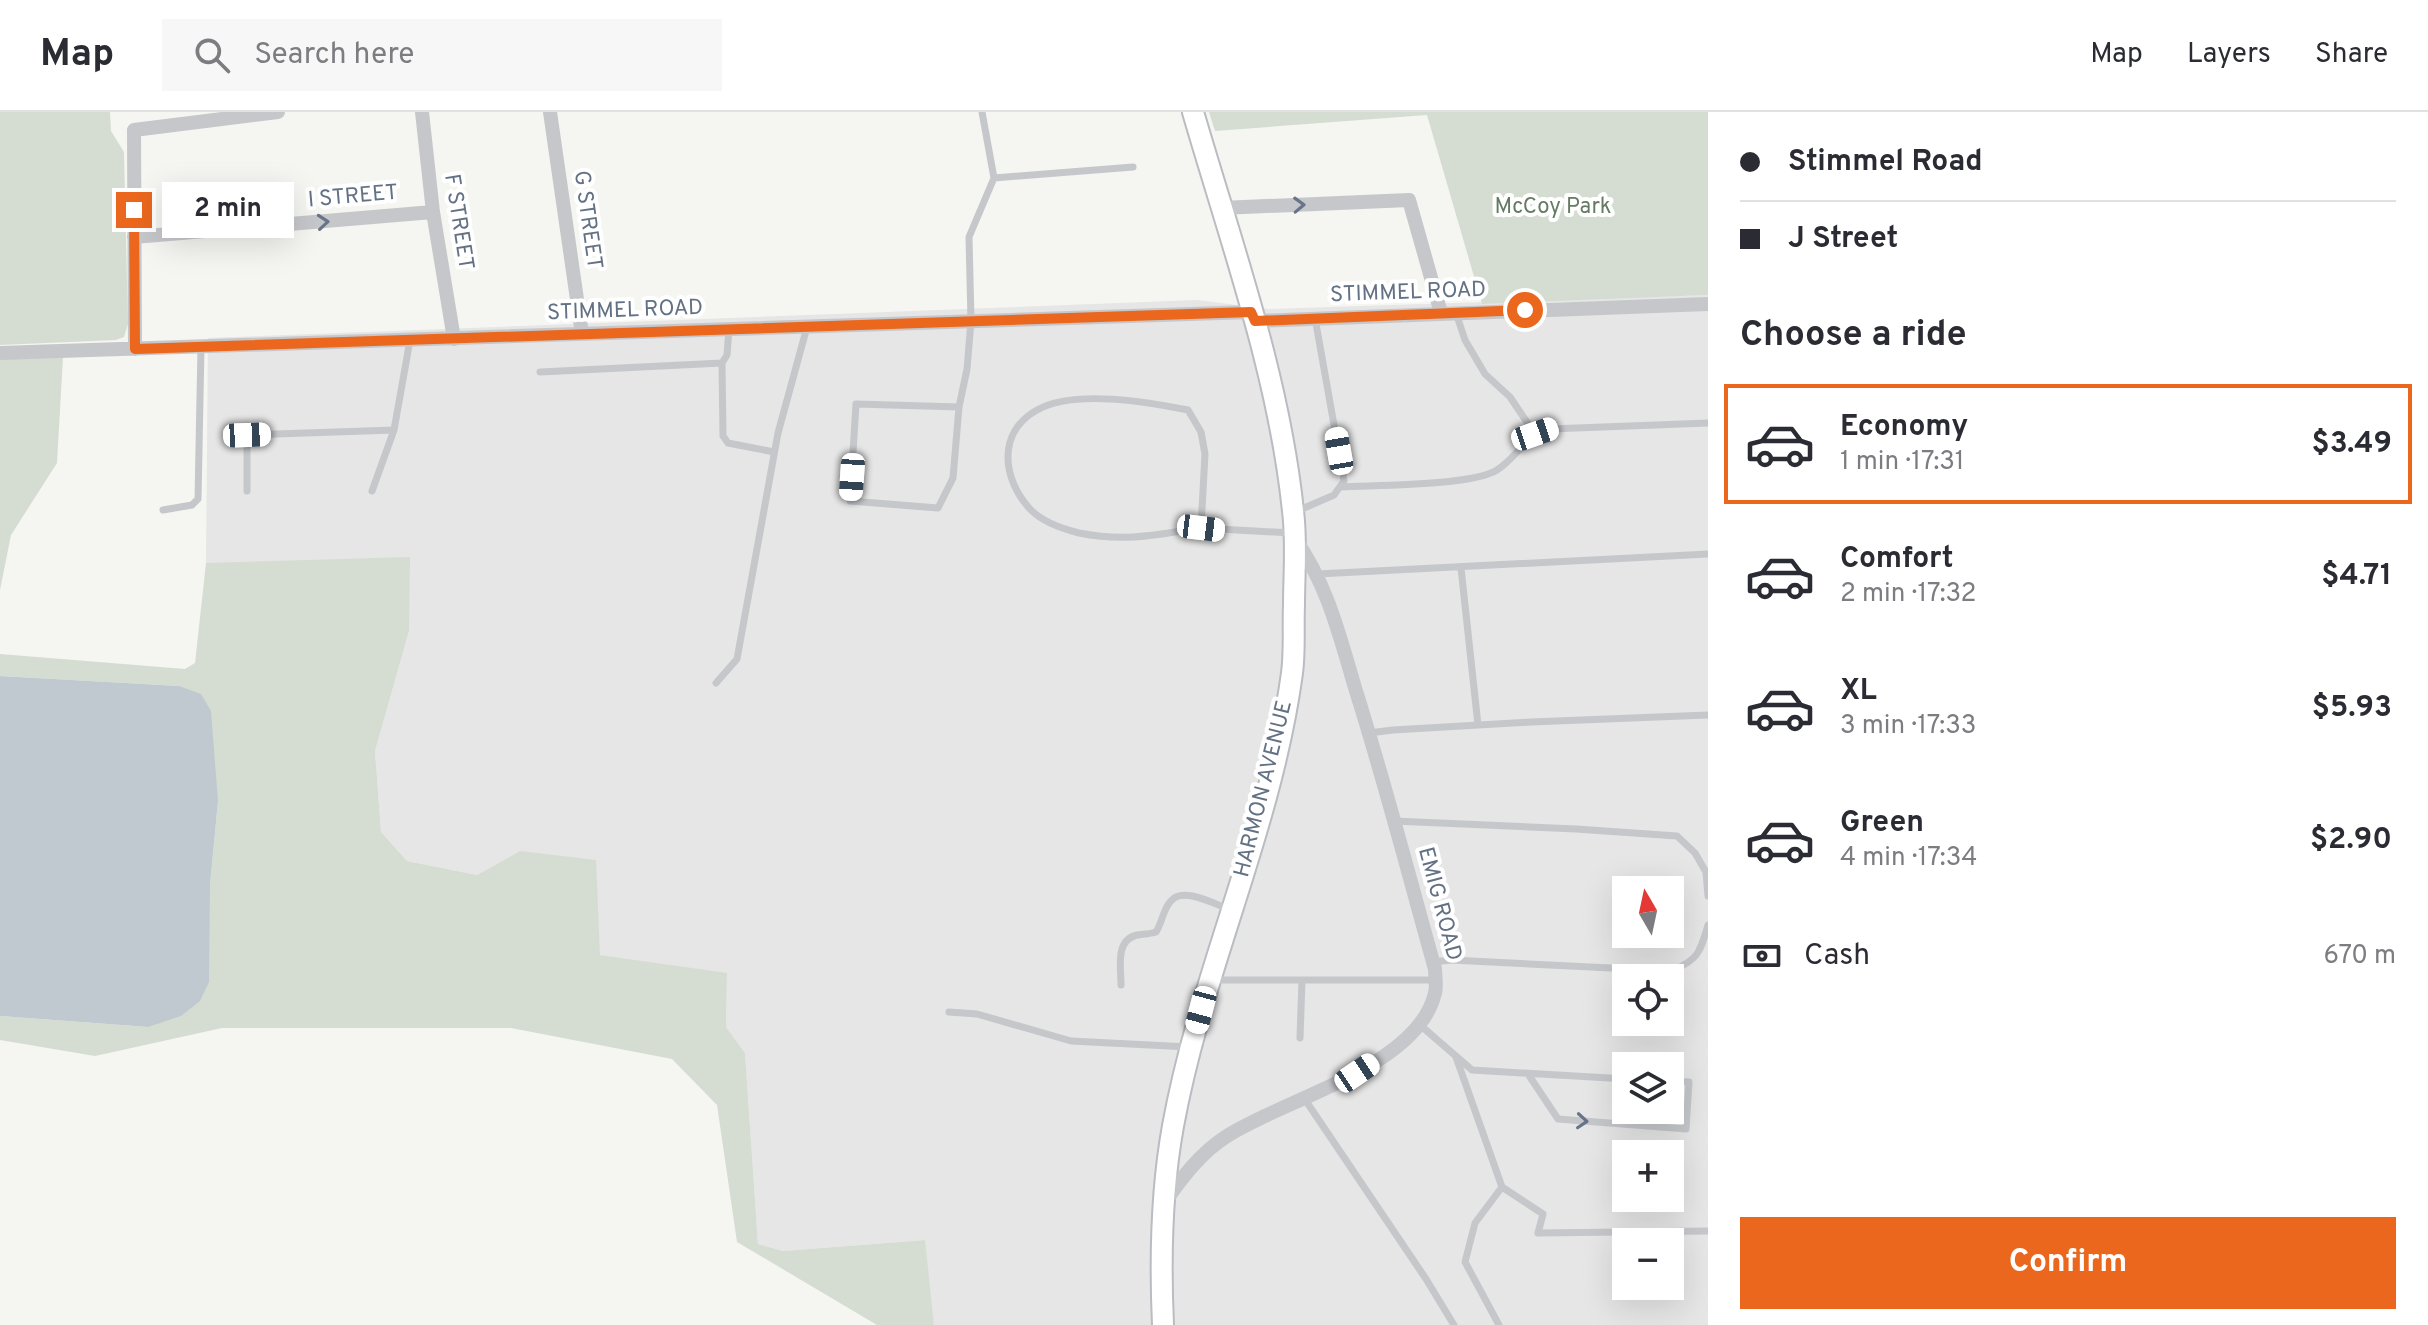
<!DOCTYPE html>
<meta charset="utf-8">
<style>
:root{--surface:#fff;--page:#f7f7f7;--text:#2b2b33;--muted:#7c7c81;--line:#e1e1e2;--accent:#ea671d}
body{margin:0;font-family:Overpass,sans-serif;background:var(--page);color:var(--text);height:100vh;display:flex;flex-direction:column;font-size:30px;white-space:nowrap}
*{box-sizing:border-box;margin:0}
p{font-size:26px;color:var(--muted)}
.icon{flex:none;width:44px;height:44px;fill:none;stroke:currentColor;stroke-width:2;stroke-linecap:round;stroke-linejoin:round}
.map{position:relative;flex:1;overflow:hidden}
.panel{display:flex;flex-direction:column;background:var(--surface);width:720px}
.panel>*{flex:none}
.guide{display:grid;align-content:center;height:176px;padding:0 32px;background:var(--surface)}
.needle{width:52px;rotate:351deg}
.tools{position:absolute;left:1612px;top:764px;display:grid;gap:16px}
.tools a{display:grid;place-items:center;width:72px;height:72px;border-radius:0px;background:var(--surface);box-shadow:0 8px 32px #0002;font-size:40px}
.end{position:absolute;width:36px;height:36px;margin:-18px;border:10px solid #ea671d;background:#fff;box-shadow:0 0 0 4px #fff}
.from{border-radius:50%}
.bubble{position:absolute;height:56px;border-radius:0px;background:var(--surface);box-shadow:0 8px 32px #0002;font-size:26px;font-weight:700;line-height:56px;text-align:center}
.car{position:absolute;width:24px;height:48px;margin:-24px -12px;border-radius:10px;box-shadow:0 0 6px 2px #0007;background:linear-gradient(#fff 24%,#345 0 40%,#fff 0 76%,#345 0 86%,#fff 0)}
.guide b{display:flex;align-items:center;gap:28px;height:76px;font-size:30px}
.guide b+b{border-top:2px solid var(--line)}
.guide i{width:20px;height:20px;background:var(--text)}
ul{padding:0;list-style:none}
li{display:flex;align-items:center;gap:24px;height:120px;margin:0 16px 12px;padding:0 16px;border:4px solid transparent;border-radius:0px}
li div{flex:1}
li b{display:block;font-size:30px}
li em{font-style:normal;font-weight:700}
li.selected{border-color:var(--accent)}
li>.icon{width:72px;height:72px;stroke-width:1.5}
h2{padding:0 32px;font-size:36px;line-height:96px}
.pay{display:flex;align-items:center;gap:20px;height:88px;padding:0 32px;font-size:30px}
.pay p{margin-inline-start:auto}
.button{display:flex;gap:16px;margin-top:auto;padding:16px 32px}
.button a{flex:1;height:92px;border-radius:0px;background:var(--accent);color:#fff;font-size:32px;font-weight:700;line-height:92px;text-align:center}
header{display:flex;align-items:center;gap:48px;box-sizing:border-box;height:112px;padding:0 40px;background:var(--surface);border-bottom:2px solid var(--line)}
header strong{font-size:38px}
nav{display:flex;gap:44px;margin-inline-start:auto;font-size:28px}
.search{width:560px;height:72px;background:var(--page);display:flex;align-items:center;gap:20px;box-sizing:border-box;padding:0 28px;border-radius:0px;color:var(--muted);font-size:30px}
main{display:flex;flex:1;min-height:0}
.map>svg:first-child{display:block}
.built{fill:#e5e6e5;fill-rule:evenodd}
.green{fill:#d5ddd2}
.water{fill:#c0c9cf}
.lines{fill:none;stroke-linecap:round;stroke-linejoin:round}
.secondary-casing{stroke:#b9bcc1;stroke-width:24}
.service{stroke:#c5c7cb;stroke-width:7}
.minor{stroke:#c5c7cb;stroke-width:14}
.secondary{stroke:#fff;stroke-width:20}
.oneway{stroke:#687588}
.route{stroke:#ea671d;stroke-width:10}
.labels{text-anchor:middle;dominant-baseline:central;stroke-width:8;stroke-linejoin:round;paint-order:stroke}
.street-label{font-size:22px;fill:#637184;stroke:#fff}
.park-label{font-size:22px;fill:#647b62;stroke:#fff}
</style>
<header>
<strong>Map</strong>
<div class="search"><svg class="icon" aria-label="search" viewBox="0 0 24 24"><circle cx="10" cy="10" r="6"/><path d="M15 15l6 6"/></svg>Search here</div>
<nav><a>Map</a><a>Layers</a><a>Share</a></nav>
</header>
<main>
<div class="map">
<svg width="1708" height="1213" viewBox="0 0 1708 1213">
<rect width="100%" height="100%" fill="#f5f5f1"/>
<!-- built -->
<path class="built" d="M1708,183V1213H934L924,1128L783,1139L758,1132L745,941L726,915L727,862L600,843L520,739L477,763L407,749L381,720L375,639L409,519L206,451L208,226L1197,188L1269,197ZM1626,778H1670V822H1626ZM1626,866H1670V910H1626ZM1626,954H1670V998H1626ZM1626,1042H1670V1086H1626ZM1626,1130H1670V1174H1626Z"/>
<!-- green -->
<path class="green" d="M0,0H110L111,19L124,40L128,212L124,225L116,228L0,233Z
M1209,0H1708V183L1482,192L1427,3L1215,19Z
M63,245L57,351L11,423L0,478V247Z
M410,445L409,519L375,639L381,720L407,749L477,763L520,739L596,748L600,843L727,861L726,915L745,941L758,1132L783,1139L925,1128L934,1213H877L737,1130L717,993L672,947L511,916H222L95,944L0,928V904L148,915L210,773L218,689L179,574L0,564V542L185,557L195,551L206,451Z"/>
<!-- water -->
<path class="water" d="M0,564L179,574L201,582L211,599L218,689L210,773L209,870L200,889L181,904L148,915L0,904Z"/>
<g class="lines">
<!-- secondary casing -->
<g class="secondary-casing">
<path id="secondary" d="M1163,1213C1160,1147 1161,1080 1173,1014C1201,860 1271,717 1292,561C1295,539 1293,515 1294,493C1294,462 1297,430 1293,399C1279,263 1231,131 1193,0"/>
</g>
<!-- service -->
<path class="service" d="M994,66L1133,55
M1456,201L1465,228L1485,262L1510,285L1535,322
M722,251L723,324L728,331L774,340
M540,260L722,251L727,243L729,217
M959,295L953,366L938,396L850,389L856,292L959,295L967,257L971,209L969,125L994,66L982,0
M1342,375C1376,373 1471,374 1497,358C1517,345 1524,325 1550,317L1708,311
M247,379V323L394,318L410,228
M372,379L394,318
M163,398L192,393L198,387L201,235
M1295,400L1334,383L1344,369L1315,206
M1201,416C1156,423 1125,430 1079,421C1063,417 1041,409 1030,397C1002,367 997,320 1037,298C1074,277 1147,290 1188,298L1201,320L1205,342L1201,416L1292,421
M1461,456L1478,613
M1318,462L1708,442
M716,571L737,547L778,321L807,215
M1369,621L1393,618L1531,610L1708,603
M1394,709L1576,717L1677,724L1695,741L1706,760L1708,784
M1433,850L1451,848L1672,859C1699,847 1700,840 1708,813
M1213,868H1435
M1121,873C1121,855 1115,828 1137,823C1144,822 1150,822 1156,820C1162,811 1163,798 1170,790C1182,773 1216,793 1231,798
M949,900L977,902L1071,929L1189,935
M1420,913L1472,958L1626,967
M1300,926L1302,868
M1456,945L1502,1075L1475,1111L1465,1150L1499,1213
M1528,962L1558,1007L1686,1017L1689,970L1670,969
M1304,986L1426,1167L1454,1213
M1502,1075L1543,1102L1538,1121L1708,1119"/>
<!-- minor -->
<path class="minor" d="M422,0L433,100L454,227
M550,0L582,222
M1221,96L1409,88L1441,201
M134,125L433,100
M1255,209L1708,192
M135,237L134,18L278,0
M0,241L1251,200
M1164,1091C1182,1066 1200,1041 1227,1024C1284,987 1418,955 1435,881C1437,874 1435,864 1435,857C1409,764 1385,671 1356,579C1340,526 1328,473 1295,427"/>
<!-- secondary -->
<use href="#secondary" class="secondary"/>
</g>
<!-- one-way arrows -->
<defs><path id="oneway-chevron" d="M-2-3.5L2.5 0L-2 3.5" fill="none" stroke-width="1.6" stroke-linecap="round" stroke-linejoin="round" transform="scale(2)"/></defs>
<g class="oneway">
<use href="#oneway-chevron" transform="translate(1299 93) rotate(-2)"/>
<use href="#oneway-chevron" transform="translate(323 110) rotate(-5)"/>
<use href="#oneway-chevron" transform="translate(1582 1009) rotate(4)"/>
</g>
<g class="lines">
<!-- route -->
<path class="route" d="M134,98L135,237L1251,200L1255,209L1525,198"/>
</g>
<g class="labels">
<!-- street labels -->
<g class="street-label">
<text transform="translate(353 85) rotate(-5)">I STREET</text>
<text transform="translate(587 108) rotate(82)">G STREET</text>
<text transform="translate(458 110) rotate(81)">F STREET</text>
<text transform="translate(1408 181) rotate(-2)">STIMMEL ROAD</text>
<text transform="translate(625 199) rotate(-2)">STIMMEL ROAD</text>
<text transform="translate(1264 677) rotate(-76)">HARMON AVENUE</text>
<text transform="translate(1439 792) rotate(75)">EMIG ROAD</text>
</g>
<!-- park labels -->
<g class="park-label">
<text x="1553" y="95">McCoy Park</text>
</g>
</g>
</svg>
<div class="tools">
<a><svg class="needle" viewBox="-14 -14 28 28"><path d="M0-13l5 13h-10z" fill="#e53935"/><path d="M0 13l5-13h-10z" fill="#7c7c81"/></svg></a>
<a><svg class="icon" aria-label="locate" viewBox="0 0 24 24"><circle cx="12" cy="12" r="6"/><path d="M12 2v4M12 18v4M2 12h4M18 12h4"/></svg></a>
<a><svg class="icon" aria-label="layers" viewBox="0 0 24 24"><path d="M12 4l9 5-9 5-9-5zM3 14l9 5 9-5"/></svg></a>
<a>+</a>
<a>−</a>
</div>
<i class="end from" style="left:1525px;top:198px"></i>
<i class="end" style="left:134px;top:98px"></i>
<div class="bubble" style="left:162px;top:70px;width:132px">2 min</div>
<i class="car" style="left:1535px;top:322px;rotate:71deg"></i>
<i class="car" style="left:247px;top:323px;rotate:88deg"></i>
<i class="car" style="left:1339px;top:339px;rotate:350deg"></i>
<i class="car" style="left:852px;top:365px;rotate:184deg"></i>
<i class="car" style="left:1201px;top:416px;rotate:97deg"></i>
<i class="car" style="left:1201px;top:898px;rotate:195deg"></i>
<i class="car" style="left:1357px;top:961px;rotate:56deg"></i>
</div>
<section class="panel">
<div class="guide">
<b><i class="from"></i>Stimmel Road</b>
<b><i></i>J Street</b>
</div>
<h2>Choose a ride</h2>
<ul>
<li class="selected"><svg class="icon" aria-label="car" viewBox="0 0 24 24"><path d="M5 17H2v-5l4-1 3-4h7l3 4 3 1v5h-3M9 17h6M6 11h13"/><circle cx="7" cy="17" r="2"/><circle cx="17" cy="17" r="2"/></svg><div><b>Economy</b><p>1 min · 17:31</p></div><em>$3.49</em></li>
<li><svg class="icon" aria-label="car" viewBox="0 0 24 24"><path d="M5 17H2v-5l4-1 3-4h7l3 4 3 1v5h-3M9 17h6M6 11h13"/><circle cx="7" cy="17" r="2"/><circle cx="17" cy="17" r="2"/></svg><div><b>Comfort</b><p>2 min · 17:32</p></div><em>$4.71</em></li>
<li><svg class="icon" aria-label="car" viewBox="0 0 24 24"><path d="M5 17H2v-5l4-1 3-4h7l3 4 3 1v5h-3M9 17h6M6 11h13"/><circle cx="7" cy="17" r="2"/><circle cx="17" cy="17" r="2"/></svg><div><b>XL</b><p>3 min · 17:33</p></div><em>$5.93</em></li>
<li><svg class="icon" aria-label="car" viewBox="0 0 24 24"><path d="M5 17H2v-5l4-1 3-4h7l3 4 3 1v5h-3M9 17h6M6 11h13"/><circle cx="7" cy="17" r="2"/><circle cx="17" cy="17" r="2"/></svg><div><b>Green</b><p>4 min · 17:34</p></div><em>$2.90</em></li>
</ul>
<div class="pay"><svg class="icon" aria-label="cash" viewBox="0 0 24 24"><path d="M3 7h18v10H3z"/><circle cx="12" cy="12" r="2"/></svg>Cash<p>670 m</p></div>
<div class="button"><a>Confirm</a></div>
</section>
</main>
